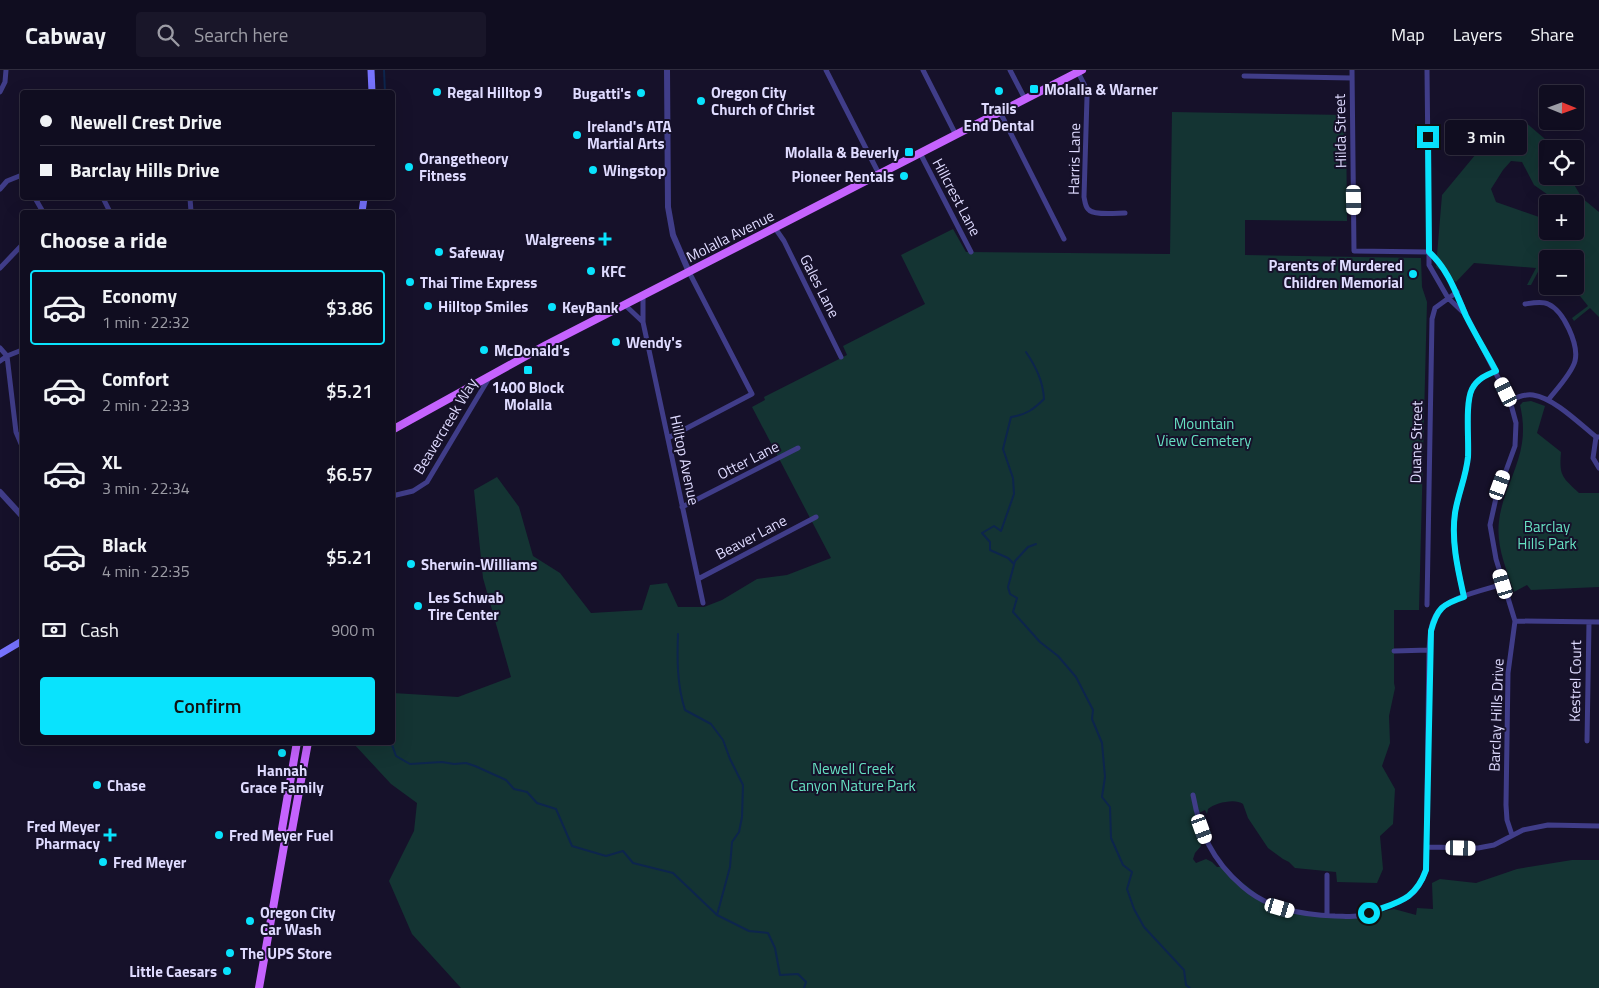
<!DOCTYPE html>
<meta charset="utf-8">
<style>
:root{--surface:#100d20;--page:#191629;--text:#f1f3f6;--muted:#9c9ca5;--line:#302d3e;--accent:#09e3fd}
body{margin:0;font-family:"Titillium Web",sans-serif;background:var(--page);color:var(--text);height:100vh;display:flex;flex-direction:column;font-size:19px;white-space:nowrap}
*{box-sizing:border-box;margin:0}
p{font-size:16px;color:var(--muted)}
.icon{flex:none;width:28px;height:28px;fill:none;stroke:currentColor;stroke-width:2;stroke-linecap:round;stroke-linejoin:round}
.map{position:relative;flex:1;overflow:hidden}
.sheet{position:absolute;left:20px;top:140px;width:375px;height:535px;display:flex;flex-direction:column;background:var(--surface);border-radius:5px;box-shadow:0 5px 20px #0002,0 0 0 1px var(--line)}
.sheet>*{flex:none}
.banner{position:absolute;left:20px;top:20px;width:375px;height:110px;border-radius:5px;box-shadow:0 5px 20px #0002,0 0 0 1px var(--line);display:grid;align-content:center;height:110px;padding:0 20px;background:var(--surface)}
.needle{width:32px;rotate:91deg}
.fabs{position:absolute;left:1539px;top:15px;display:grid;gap:10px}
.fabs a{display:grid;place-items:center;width:45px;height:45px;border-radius:5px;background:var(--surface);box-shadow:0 5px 20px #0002,0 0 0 1px var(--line);font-size:25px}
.end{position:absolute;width:22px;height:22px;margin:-11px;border:6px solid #09e3fd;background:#111;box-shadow:0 0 0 2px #111}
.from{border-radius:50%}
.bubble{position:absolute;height:35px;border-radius:5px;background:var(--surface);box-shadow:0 5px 20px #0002,0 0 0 1px var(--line);font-size:16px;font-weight:600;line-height:35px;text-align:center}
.car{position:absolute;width:15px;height:30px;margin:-15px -8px;border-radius:6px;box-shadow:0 0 4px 1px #0007;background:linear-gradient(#fff 24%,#345 0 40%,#fff 0 76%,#345 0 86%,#fff 0)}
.banner b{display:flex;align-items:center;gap:18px;height:48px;font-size:19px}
.banner b+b{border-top:1px solid var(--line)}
.banner i{width:12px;height:12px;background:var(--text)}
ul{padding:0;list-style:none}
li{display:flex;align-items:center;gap:15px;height:75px;margin:0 10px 8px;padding:0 10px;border:2px solid transparent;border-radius:5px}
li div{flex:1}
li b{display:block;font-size:19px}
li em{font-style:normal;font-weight:600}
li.active{border-color:var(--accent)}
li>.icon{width:45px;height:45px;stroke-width:1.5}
h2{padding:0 20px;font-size:22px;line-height:60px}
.pay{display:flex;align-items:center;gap:12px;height:55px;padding:0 20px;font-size:19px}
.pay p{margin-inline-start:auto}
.action{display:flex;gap:10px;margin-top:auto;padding:10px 20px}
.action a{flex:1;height:58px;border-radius:5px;background:var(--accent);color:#111;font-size:20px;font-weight:600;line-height:58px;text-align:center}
header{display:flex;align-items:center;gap:30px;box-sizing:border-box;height:70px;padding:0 25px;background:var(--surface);border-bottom:1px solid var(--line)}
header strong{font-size:24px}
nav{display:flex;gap:28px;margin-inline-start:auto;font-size:18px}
.search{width:350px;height:45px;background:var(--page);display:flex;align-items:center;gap:12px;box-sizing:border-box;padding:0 18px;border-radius:5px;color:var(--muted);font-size:19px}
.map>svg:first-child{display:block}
.green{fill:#143433;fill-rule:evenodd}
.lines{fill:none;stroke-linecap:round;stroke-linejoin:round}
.stream{stroke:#0d254d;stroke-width:2}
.minor{stroke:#403d89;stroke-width:5}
.tertiary{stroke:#403d89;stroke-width:6}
.secondary{stroke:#7773fe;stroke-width:7}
.primary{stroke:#c563fe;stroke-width:8}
.route{stroke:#09e3fd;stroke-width:6}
.poi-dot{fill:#09e3fd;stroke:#16112a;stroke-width:2}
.labels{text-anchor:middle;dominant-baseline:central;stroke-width:4;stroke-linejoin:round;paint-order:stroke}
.poi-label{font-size:15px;font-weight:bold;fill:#dfdbff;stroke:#16112a;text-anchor:start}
.street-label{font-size:15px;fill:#dfdbff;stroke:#16112a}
.park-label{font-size:15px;fill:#66e0c2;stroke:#16112a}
</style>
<header>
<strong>Cabway</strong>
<div class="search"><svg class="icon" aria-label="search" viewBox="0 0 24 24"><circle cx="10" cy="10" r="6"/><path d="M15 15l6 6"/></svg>Search here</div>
<nav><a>Map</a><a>Layers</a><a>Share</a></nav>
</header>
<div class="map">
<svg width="1599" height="918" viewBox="0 0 1599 918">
<rect width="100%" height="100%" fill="#16112a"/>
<!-- green -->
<path class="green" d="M1172,42L1346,45L1347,151L1245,150V185L1421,188L1422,217L1427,232L1419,540H1394V613L1395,618L1389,646L1390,673L1382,696L1395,719L1393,754L1380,766L1383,799L1377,813L1337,812L1336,802L1295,798L1289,792L1283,789L1268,778L1248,748L1243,734C1235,728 1215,733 1208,739L1207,744L1205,740L1199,743L1203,761L1200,769L1201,776L1195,783L1193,789L1196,793L1206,789L1212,792L1217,797H1222L1274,837L1348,849L1394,839L1416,845L1417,838L1433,839L1432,813L1440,809L1476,813L1517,799L1572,790H1599V918H461L412,864L389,811L414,761L417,733L391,714L353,673L392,672L393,623L458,627L511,607L483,508L474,420L497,407L519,437L533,486L560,503L591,543L642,540L650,515L667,513L678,537H704L722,530L757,509L787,505L831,488L752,337L765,330L764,327L847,285L843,276L925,234L901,185L953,159L966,182L1170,184Z
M1524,51L1545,69L1552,79H1548V106H1569L1582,128L1599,142V247L1590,238L1574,251L1572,248L1588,236L1572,216H1575V189H1548L1547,199L1540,198L1531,215H1527L1536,198L1474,193L1456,212L1436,197L1442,125L1495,61ZM1511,91L1522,92L1534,115L1554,129V134H1575V161H1548L1547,143L1539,147L1496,132L1491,119L1503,100Z
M1531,331L1545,336L1537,363L1561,382C1559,406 1562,407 1579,423H1599V517L1531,520L1527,515L1514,522C1506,498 1496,476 1499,451C1502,424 1518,400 1522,373C1524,360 1523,348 1520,335L1523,332Z"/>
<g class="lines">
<!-- stream -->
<path class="stream" d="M384,0L385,22
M1036,474L1028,477L1015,491L1008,517L1010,524L1017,528L1013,542L1040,572L1058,586L1076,607L1093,640L1092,649L1102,673L1105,707L1102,727L1110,737L1111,768L1123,795L1132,802L1127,819L1134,839L1144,857L1184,900L1186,915L1190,918
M1014,494L1008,488L990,480V472L982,463L994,456L1001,461L1014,424L1013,408L1003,379L1011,347C1026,345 1034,339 1044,329C1043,311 1036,297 1026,282
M678,564C677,589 677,615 685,640L711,654L723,670L730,689L743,715L742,747L739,762L732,772L730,797L717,845
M391,672L396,686L410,694L442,692L454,694L466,693L475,696L506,710L514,719L527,722L537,733L556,739L572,776L606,786L623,781L633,793L673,803L717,845L749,861L768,863L775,878L780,905L798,904L806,912L804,918"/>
<!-- minor -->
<path class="minor" d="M826,0L879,104
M923,0L956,65
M1010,0L1025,29
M1352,0L1354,181L1429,182L1427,0
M1078,2L1086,18L1087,27L1084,127C1085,131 1085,136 1088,139C1093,146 1117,143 1125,143
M1244,6L1352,8
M0,22L5,12L6,0
M1000,42L1064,169
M920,83L971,182
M0,119L7,111L22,105
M35,128L43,142
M103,128L110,142
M190,128L191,142
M775,158L784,171L841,287
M1429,182C1447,199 1457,223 1466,245L1448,228L1429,195Z
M0,198L22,175
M643,226V252L703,533
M1525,234C1532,233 1542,231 1548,234C1564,241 1579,275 1575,291C1572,303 1556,320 1548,330
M625,235L643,252
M1466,245L1510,331L1516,353L1515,376L1496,428L1490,455L1496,489L1515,551L1508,603L1506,735L1507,750L1512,765
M0,278L7,286L16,362L22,376
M0,291L7,286L22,280
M1510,331C1517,327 1525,324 1533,325C1554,328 1580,354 1596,367H1599
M1596,367L1593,388L1599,398
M668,368L752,324L689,202
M392,426L413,421L427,412L489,308
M682,437L798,378
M698,509L816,447
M1464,527C1458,500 1451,471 1455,443C1458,424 1466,407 1468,387C1469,369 1465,334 1472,319C1477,309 1486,305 1496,301
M1427,535L1432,249L1435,238L1457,222
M1515,551L1599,552
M1394,581L1429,580
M1587,671L1589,552
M1193,725C1200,763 1212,790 1242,816C1268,839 1302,845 1335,846C1342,846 1350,847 1357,846C1367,845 1377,840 1386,837C1396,833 1406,830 1413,823C1420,817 1423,808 1426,800L1429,580C1430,568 1430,555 1436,545C1446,527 1485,520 1503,514
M1427,777L1478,778L1494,775L1523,760L1548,755L1599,756
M1327,845V805"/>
<!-- tertiary -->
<path class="tertiary" d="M667,0L668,137L673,165L689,202
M0,422L22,446"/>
<!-- secondary -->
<path class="secondary" d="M371,0L372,22
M362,142L364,128
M0,584L22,571"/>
<!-- primary -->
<path class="primary" d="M392,360L546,275L1082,0
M285,770L292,760L308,672
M259,918L285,770L282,759L297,672"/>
</g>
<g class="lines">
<!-- route -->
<path class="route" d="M1369,843C1397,832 1415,831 1426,800L1431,561C1437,538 1443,534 1464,527C1458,500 1451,471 1455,443C1458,424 1466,407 1468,387C1469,369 1465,333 1472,319C1477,309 1486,305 1496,301C1486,282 1475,264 1466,246C1456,223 1448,199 1429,182L1428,67"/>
</g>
<!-- markers -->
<g class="poi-dot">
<rect x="1029" y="14" width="10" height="10" rx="2.5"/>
<circle cx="999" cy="21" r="5"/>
<circle cx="437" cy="22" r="5"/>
<circle cx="641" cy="23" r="5"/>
<circle cx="701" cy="31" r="5"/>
<circle cx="577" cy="65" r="5"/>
<rect x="904" y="77" width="10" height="10" rx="2.5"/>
<circle cx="409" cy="97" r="5"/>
<circle cx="593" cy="100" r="5"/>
<circle cx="904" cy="106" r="5"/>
<path d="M602.5 161.5h5v5h5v5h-5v5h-5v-5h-5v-5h5z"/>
<circle cx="439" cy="182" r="5"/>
<circle cx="591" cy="201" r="5"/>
<circle cx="1413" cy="204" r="5"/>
<circle cx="410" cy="212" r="5"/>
<circle cx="428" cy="236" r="5"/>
<circle cx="552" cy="237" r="5"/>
<circle cx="616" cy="272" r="5"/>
<circle cx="484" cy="280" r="5"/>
<rect x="523" y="295" width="10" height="10" rx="2.5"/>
<circle cx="411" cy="494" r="5"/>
<circle cx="418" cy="536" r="5"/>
<circle cx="282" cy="683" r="5"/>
<circle cx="97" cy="715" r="5"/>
<path d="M107.5 757.5h5v5h5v5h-5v5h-5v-5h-5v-5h5z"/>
<circle cx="219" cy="765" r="5"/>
<circle cx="103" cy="792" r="5"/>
<circle cx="250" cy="851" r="5"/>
<circle cx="230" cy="883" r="5"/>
<circle cx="227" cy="901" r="5"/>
</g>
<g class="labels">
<!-- poi labels -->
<g class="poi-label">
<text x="1044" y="19">Molalla &amp; Warner</text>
<text x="447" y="22">Regal Hilltop 9</text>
<text x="711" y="22">Oregon City<tspan x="711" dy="17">Church of Christ</tspan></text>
<text x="631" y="23" text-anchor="end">Bugatti's</text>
<text x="999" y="38" text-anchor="middle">Trails<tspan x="999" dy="17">End Dental</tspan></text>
<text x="587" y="56">Ireland's ATA<tspan x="587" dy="17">Martial Arts</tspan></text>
<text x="899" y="82" text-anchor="end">Molalla &amp; Beverly</text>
<text x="419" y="88">Orangetheory<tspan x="419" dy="17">Fitness</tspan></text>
<text x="603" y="100">Wingstop</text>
<text x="894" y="106" text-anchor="end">Pioneer Rentals</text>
<text x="595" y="169" text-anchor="end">Walgreens</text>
<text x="449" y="182">Safeway</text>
<text x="1403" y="195" text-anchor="end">Parents of Murdered<tspan x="1403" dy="17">Children Memorial</tspan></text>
<text x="601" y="201">KFC</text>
<text x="420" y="212">Thai Time Express</text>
<text x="438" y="236">Hilltop Smiles</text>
<text x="562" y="237">KeyBank</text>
<text x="626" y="272">Wendy's</text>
<text x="494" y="280">McDonald's</text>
<text x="528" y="317" text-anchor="middle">1400 Block<tspan x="528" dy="17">Molalla</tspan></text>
<text x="421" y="494">Sherwin-Williams</text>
<text x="428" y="527">Les Schwab<tspan x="428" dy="17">Tire Center</tspan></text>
<text x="282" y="700" text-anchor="middle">Hannah<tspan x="282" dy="17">Grace Family</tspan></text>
<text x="107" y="715">Chase</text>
<text x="100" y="756" text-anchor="end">Fred Meyer<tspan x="100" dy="17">Pharmacy</tspan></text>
<text x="229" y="765">Fred Meyer Fuel</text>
<text x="113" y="792">Fred Meyer</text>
<text x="260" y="842">Oregon City<tspan x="260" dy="17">Car Wash</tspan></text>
<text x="240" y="883">The UPS Store</text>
<text x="217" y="901" text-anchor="end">Little Caesars</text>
</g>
<!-- street labels -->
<g class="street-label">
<text transform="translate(1340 61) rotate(-91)">Hilda Street</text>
<text transform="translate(1074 89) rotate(-89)">Harris Lane</text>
<text transform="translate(957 127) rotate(62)">Hillcrest Lane</text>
<text transform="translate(730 166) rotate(-27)">Molalla Avenue</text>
<text transform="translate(820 216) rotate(63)">Gales Lane</text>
<text transform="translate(445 356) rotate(-59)">Beavercreek Way</text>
<text transform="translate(1416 372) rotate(-89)">Duane Street</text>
<text transform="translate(685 390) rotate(78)">Hilltop Avenue</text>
<text transform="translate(748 390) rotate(-27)">Otter Lane</text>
<text transform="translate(751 467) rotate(-28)">Beaver Lane</text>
<text transform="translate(1575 611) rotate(-89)">Kestrel Court</text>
<text transform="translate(1496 645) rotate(-88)">Barclay Hills Drive</text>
</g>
<!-- park labels -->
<g class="park-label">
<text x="1204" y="353">Mountain<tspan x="1204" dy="17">View Cemetery</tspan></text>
<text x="1547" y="456">Barclay<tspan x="1547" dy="17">Hills Park</tspan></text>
<text x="853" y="698">Newell Creek<tspan x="853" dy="17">Canyon Nature Park</tspan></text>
</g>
</g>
</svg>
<div class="fabs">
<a><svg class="needle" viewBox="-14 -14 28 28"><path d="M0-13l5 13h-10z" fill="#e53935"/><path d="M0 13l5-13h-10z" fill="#9c9ca5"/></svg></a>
<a><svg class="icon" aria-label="locate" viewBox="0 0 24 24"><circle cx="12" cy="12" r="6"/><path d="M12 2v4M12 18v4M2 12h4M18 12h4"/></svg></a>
<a>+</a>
<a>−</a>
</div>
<i class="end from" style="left:1369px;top:843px"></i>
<i class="end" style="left:1428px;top:67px"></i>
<div class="bubble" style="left:1445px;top:50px;width:82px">3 min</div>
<i class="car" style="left:1354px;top:130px;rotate:179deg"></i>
<i class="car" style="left:1506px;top:322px;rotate:334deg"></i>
<i class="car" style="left:1500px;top:415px;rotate:20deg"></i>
<i class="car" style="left:1503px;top:514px;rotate:343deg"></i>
<i class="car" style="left:1202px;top:759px;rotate:160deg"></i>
<i class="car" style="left:1461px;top:778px;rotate:91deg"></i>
<i class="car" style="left:1280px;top:838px;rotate:106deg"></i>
<div class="banner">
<b><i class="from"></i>Newell Crest Drive</b>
<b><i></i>Barclay Hills Drive</b>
</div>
<section class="sheet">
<h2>Choose a ride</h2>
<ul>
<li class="active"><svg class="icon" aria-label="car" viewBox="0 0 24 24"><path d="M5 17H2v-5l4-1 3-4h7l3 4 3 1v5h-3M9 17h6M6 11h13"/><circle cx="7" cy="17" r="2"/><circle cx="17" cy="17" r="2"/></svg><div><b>Economy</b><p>1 min · 22:32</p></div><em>$3.86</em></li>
<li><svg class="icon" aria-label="car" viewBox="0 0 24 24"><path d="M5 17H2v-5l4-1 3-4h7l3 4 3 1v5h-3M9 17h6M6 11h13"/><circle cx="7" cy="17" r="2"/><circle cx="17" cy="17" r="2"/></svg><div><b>Comfort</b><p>2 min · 22:33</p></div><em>$5.21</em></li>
<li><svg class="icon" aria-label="car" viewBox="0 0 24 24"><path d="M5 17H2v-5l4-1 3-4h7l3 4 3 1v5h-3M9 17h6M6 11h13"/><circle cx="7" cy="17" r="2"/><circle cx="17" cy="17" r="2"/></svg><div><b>XL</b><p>3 min · 22:34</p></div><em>$6.57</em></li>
<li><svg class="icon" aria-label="car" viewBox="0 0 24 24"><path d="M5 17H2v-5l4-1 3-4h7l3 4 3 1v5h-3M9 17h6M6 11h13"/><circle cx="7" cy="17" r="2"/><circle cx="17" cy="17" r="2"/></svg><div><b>Black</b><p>4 min · 22:35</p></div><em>$5.21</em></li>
</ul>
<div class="pay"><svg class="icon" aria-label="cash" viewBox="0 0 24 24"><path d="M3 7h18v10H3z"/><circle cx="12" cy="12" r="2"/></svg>Cash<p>900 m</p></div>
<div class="action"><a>Confirm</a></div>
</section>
</div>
